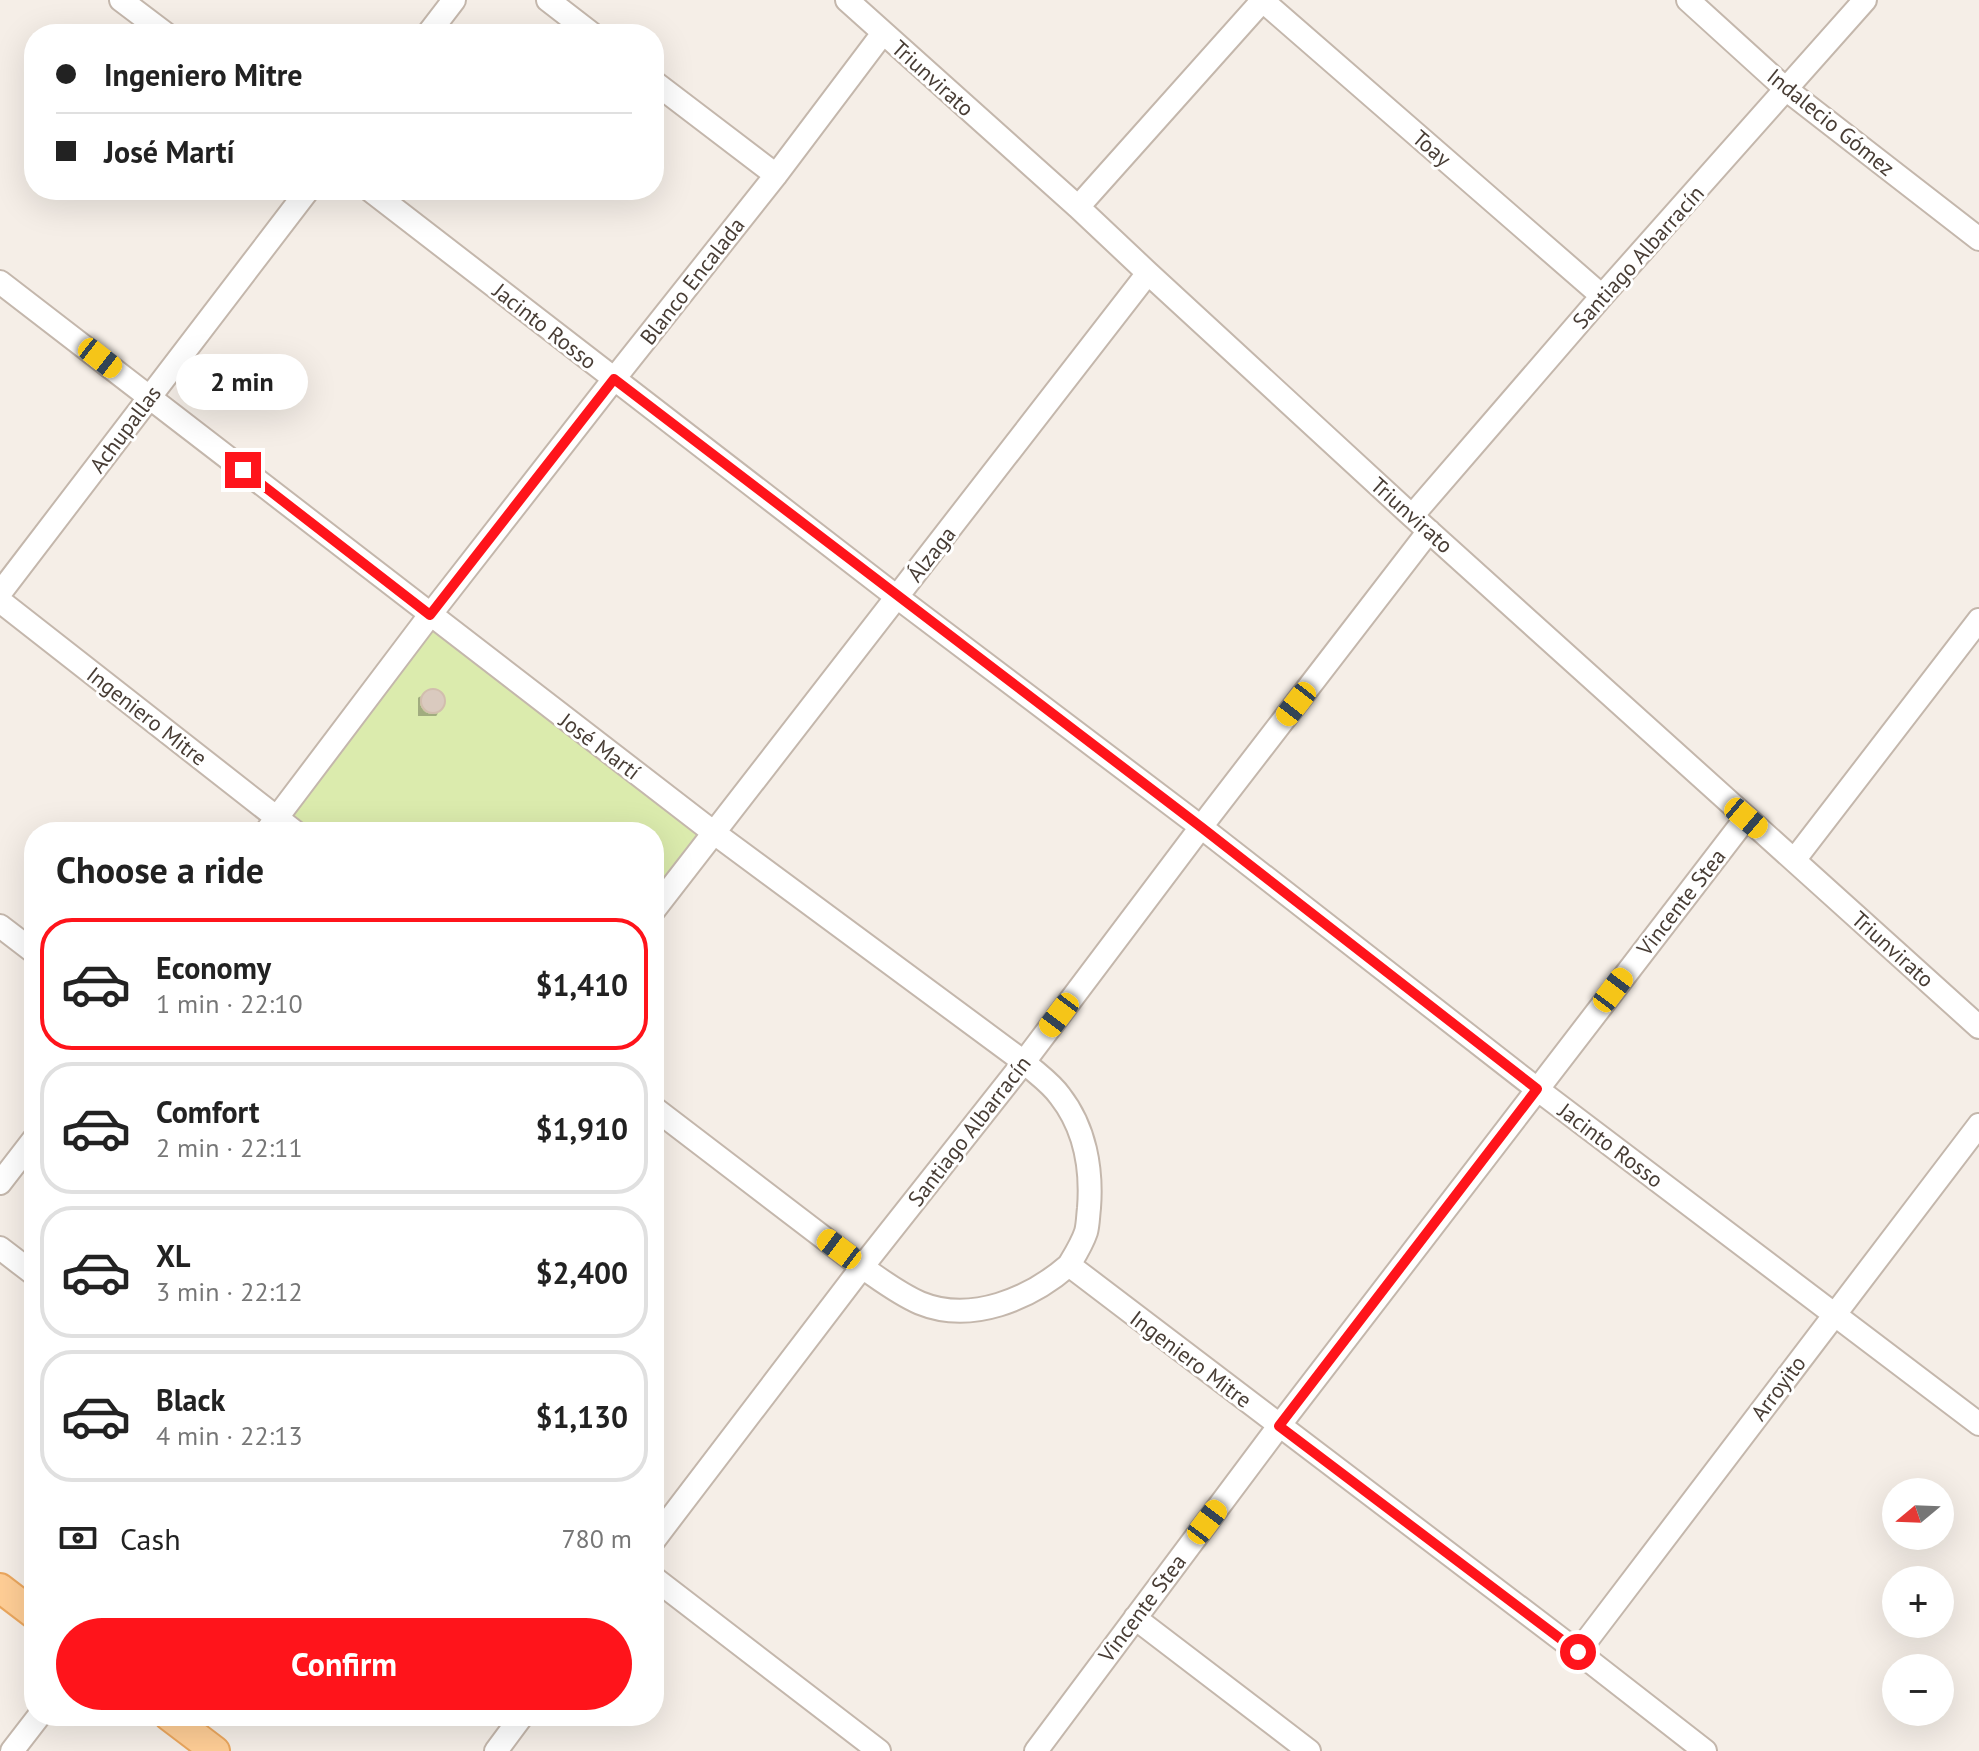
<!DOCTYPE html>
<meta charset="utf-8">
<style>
:root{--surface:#fff;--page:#f6f6f6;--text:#222;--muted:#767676;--line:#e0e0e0;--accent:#ff141b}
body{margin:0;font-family:"PT Sans",sans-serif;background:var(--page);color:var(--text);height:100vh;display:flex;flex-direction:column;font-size:30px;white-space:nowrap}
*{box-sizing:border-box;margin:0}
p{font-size:26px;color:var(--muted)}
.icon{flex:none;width:44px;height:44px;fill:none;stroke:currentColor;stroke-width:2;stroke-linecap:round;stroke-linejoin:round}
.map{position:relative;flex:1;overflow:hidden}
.drawer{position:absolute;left:24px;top:822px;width:640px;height:904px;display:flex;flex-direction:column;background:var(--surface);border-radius:32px;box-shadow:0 8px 32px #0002}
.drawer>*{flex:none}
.banner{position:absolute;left:24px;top:24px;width:640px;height:176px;border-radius:32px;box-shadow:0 8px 32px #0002;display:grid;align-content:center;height:176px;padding:0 32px;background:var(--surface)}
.needle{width:52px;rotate:251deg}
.fabs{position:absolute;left:1882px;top:1478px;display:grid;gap:16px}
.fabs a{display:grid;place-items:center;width:72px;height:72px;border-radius:50%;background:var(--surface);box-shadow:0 8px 32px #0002;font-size:40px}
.end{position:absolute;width:36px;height:36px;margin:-18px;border:10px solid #ff141b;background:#fff;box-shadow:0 0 0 4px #fff}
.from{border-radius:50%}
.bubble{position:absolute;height:56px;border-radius:28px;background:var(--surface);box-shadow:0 8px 32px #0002;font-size:26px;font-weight:700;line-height:56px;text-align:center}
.car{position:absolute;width:24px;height:48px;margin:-24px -12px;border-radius:10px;box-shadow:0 0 6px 2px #0007;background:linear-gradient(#f5c518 24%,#345 0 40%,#f5c518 0 76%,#345 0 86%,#f5c518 0)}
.banner b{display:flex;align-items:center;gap:28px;height:76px;font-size:30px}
.banner b+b{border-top:2px solid var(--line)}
.banner i{width:20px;height:20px;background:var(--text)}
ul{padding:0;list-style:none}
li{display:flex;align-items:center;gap:24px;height:132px;margin:0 16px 12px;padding:0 16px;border:4px solid var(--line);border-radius:32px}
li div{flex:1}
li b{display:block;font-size:30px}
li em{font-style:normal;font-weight:700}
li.current{border-color:var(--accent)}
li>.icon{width:72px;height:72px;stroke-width:1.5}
h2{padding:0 32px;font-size:36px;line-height:96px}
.pay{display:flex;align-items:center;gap:20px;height:88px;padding:0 32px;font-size:30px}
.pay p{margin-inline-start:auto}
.button{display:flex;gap:16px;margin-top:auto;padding:16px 32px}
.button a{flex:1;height:92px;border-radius:48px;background:var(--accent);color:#fff;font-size:32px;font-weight:700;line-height:92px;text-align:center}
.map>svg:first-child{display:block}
.green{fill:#dbebad}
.building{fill:#dacabf;stroke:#d2beae;stroke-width:2;filter:url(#shadow)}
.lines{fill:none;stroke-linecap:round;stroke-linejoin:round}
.minor-casing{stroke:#c4b7ac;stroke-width:26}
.major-casing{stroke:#eba75e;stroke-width:32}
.minor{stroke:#fff;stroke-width:22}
.major{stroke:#ffce96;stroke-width:28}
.route{stroke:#ff141b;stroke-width:10}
.labels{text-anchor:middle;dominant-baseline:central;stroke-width:6;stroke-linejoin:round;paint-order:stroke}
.street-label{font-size:22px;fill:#483d35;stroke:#fff}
</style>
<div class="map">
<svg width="1979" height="1751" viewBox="0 0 1979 1751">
<defs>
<filter id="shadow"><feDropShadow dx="-7" dy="7" stdDeviation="0" flood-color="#0004"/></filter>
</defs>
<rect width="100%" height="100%" fill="#f5eee7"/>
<!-- green -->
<path class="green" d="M430,615L713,832L654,910V832H295L276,818Z"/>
<!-- building -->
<path class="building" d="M421 701a12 12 0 1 1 24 0a12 12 0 1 1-24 0Z"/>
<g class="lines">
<!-- minor casing -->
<g class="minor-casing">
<path id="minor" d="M121,0L166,34
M548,0L592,34
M847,0L1078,207L1148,273L1412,516L1979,1027
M1688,0L1787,90L1979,239
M1263,1L1602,296
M428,34L454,0
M654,82L776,175
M370,190L897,597L1201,827L1537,1089L1979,1424
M1078,207L1263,0
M0,282L713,832L1024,1062C1036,1073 1051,1083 1060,1096C1085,1128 1092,1169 1089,1208C1088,1216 1088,1225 1086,1232C1082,1244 1075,1255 1069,1265
M1412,516L1602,296L1865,0
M0,593L308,190
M0,601L295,832
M266,832L430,615L614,379L776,175L883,33
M1795,859L1979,620
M654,910L1148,273
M0,926L34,952
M654,1108L862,1267C881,1280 899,1294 920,1303C971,1324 1030,1299 1069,1265L1578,1652L1705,1751
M0,1183L34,1139
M0,1248L34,1274
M654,1540L862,1267L1024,1062L1201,827L1429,531
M654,1578L879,1751
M1135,1618L1309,1751
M1578,1652L1979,1125
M12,1751L39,1716
M496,1751L522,1716
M1036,1751L1279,1426L1746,818"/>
</g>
<!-- major casing -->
<g class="major-casing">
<path id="major" d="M0,1588L34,1614
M169,1716L215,1751"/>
</g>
<!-- minor -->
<use href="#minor" class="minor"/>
<!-- major -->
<use href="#major" class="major"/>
</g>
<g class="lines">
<!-- route -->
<path class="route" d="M243,470L430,615L614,379L1201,827L1537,1089L1279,1426L1578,1652"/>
</g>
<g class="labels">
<!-- street labels -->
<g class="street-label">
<text transform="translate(933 78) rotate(42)">Triunvirato</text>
<text transform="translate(1831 122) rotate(39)">Indalecio Gómez</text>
<text transform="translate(1432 148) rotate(41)">Toay</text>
<text transform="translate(1638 257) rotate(-48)">Santiago Albarracín</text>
<text transform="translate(692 281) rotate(-52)">Blanco Encalada</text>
<text transform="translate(545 326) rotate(38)">Jacinto Rosso</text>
<text transform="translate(125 429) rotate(-53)">Achupallas</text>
<text transform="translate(1412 515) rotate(42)">Triunvirato</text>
<text transform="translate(931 554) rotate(-52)">Álzaga</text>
<text transform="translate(147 716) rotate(38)">Ingeniero Mitre</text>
<text transform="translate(600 746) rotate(37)">José Martí</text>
<text transform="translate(1681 902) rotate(-52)">Vincente Stea</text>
<text transform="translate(1893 949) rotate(42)">Triunvirato</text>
<text transform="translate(969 1131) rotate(-52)">Santiago Albarracín</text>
<text transform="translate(1611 1145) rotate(37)">Jacinto Rosso</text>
<text transform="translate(1191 1359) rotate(37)">Ingeniero Mitre</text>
<text transform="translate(1778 1388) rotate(-53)">Arroyito</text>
<text transform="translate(1142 1608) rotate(-53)">Vincente Stea</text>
</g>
</g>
</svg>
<div class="fabs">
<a><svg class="needle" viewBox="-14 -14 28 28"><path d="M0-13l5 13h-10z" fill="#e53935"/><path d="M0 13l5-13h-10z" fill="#767676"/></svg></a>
<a>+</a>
<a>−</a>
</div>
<i class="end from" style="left:1578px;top:1652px"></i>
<i class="end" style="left:243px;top:470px"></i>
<div class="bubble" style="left:176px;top:354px;width:132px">2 min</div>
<i class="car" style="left:100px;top:358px;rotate:128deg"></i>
<i class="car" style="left:1296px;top:704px;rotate:218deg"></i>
<i class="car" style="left:1746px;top:818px;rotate:130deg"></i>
<i class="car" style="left:1613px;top:990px;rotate:37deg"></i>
<i class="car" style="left:1059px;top:1015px;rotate:217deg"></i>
<i class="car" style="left:839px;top:1249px;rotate:307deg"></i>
<i class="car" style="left:1207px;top:1522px;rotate:37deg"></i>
<div class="banner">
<b><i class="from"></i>Ingeniero Mitre</b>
<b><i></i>José Martí</b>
</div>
<section class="drawer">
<h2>Choose a ride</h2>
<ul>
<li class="current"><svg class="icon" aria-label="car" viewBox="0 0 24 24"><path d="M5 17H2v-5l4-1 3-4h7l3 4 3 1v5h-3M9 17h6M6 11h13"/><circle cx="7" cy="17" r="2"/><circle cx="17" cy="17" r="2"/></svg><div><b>Economy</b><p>1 min · 22:10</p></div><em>$1,410</em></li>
<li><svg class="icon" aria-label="car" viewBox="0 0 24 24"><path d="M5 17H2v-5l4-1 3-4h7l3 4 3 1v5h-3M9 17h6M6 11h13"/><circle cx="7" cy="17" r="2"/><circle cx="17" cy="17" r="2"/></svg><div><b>Comfort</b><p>2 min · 22:11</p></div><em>$1,910</em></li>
<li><svg class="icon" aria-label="car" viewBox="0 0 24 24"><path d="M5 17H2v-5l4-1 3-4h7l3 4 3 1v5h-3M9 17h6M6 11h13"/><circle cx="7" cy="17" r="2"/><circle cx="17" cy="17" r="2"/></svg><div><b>XL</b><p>3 min · 22:12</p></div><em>$2,400</em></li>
<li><svg class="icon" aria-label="car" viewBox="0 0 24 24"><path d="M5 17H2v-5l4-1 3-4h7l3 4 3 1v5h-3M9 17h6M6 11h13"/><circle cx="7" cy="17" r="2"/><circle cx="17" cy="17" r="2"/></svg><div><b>Black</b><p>4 min · 22:13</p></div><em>$1,130</em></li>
</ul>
<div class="pay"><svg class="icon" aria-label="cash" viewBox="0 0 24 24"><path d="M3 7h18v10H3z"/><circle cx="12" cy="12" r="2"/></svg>Cash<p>780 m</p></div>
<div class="button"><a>Confirm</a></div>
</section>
</div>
